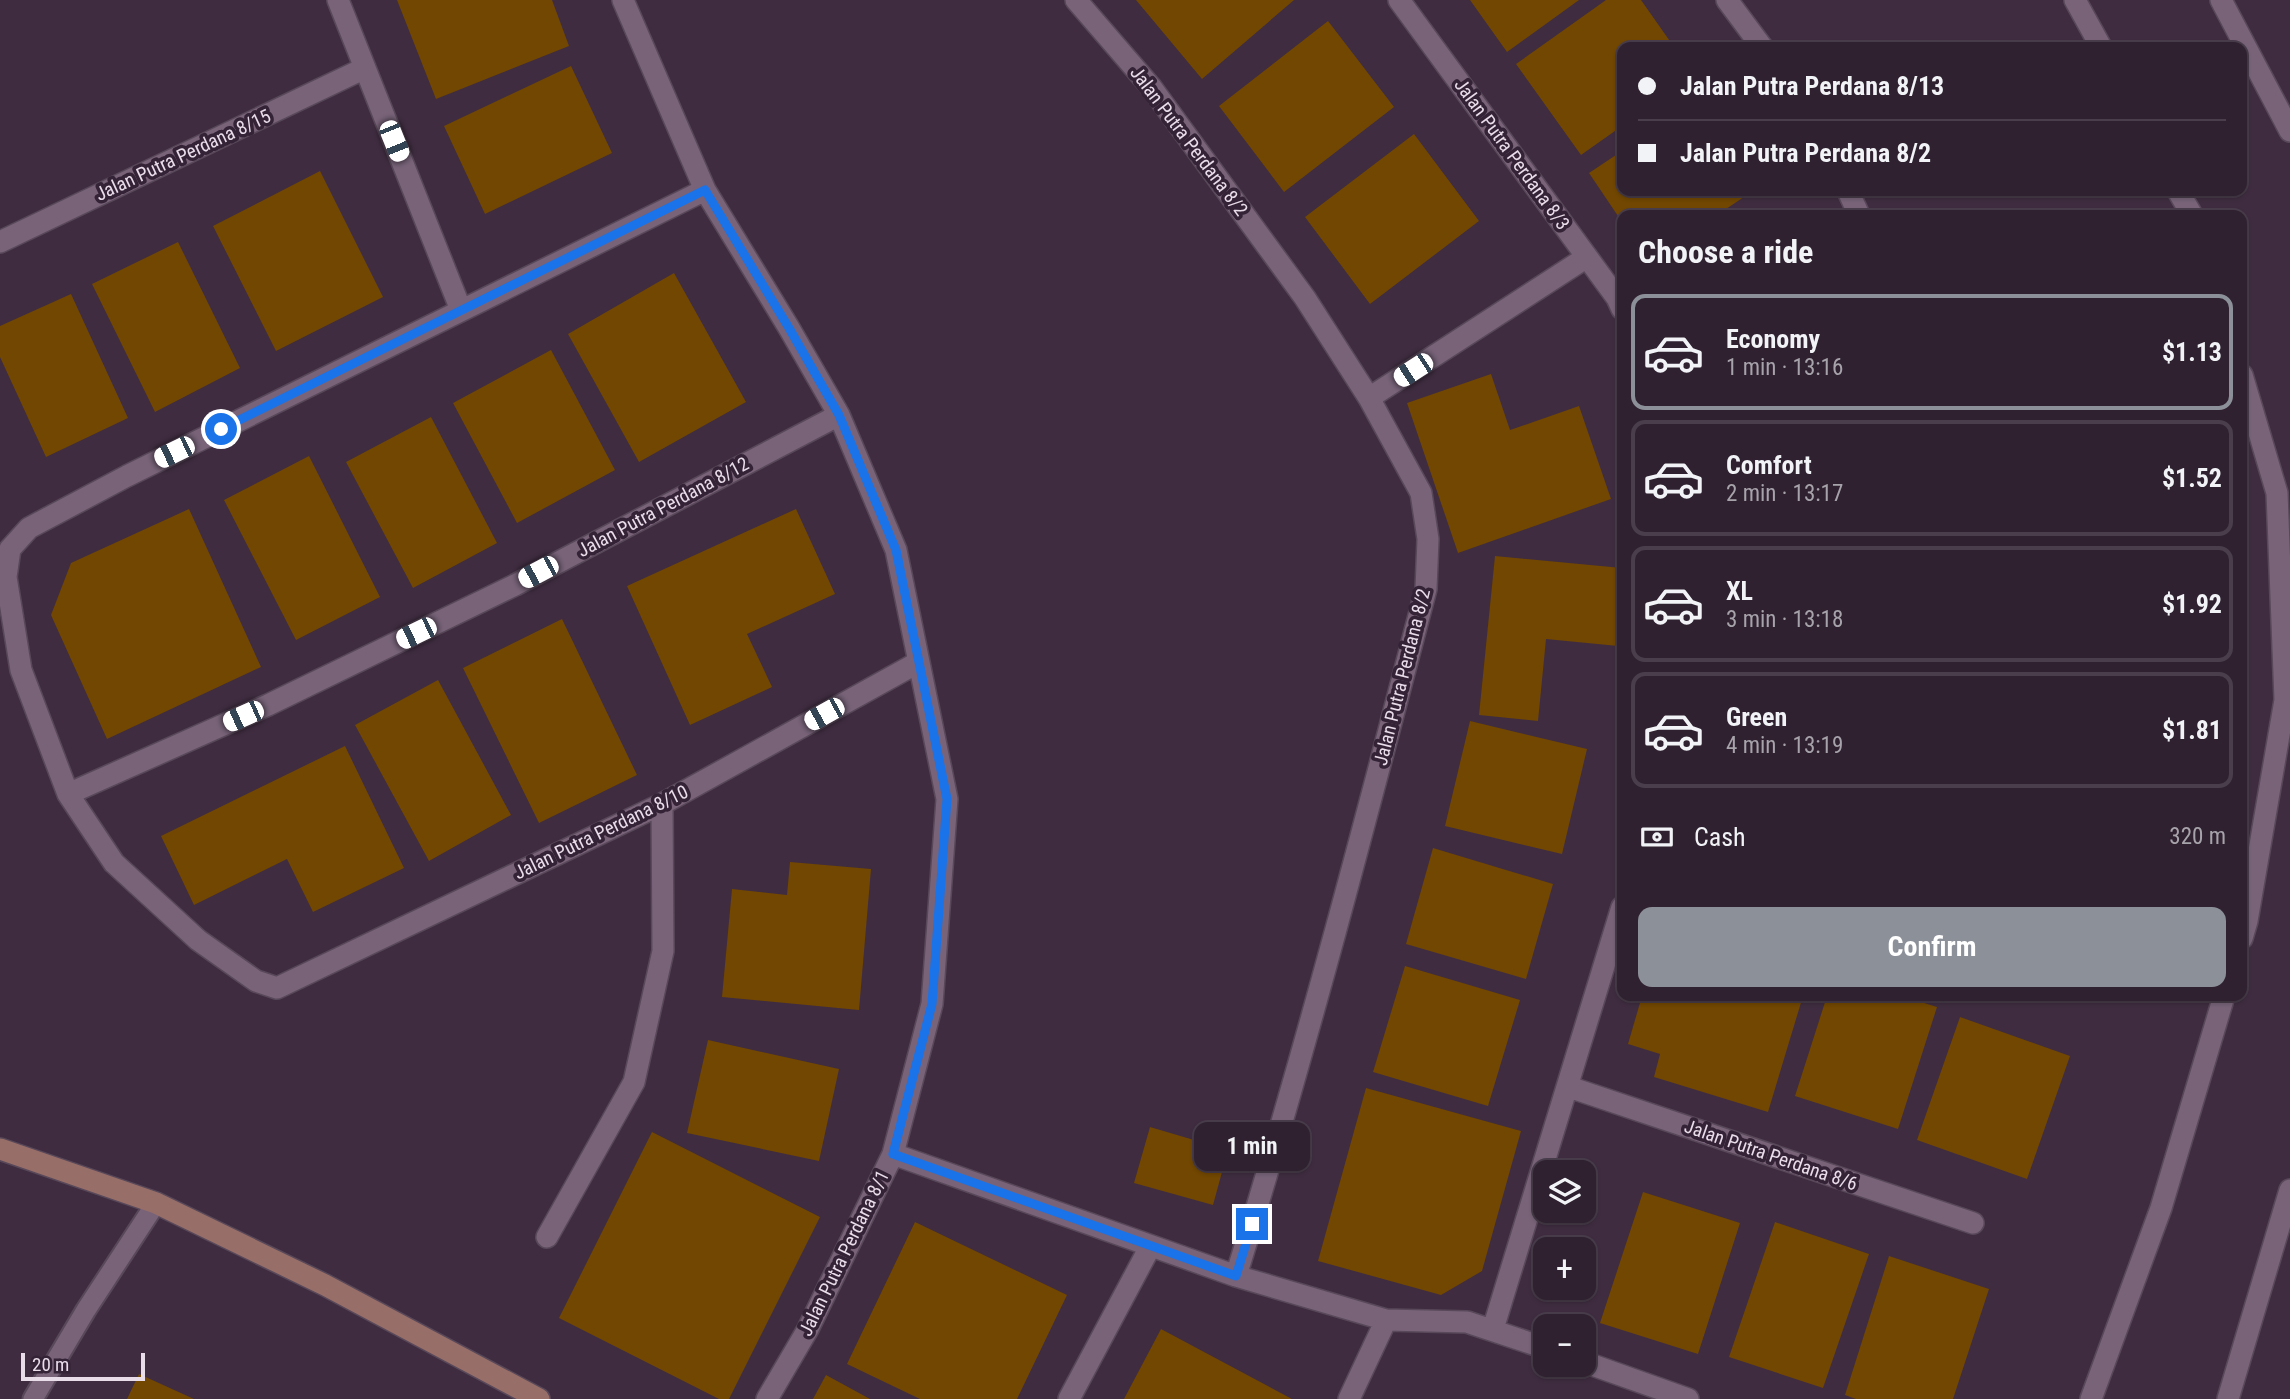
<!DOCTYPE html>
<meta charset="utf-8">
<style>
:root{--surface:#2f2130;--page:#372938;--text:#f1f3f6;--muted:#a7a3ab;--line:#4a3e4c;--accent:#8c9099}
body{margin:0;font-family:"Roboto Condensed",sans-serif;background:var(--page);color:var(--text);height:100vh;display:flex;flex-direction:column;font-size:26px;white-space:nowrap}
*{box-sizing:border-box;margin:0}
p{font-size:23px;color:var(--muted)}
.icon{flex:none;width:38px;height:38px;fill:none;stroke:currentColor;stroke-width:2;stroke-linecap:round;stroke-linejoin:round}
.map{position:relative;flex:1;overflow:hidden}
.drawer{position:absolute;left:1617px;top:210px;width:630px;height:791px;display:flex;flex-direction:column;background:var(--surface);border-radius:14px;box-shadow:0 2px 5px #0004,0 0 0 2px var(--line)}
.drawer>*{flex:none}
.top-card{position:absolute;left:1617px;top:42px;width:630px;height:154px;border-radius:14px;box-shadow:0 2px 5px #0004,0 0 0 2px var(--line);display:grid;align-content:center;height:154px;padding:0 21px;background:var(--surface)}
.tools{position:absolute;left:1533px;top:1160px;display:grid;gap:14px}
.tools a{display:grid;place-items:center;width:63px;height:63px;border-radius:14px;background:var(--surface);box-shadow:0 2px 5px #0004,0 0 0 2px var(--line);font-size:35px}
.scale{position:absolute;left:21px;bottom:18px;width:124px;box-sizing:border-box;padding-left:7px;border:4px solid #eaddea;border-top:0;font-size:19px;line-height:24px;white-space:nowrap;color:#eaddea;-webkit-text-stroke:5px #342236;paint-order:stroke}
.end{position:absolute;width:32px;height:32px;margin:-16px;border:9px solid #1a73e8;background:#fff;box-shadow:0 0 0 4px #fff}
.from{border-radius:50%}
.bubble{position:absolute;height:49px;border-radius:14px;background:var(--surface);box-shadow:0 2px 5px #0004,0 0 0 2px var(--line);font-size:23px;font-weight:700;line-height:49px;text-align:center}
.car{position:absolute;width:21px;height:42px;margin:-21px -10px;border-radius:9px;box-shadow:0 0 5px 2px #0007;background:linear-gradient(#fff 24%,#345 0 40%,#fff 0 76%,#345 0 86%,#fff 0)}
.top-card b{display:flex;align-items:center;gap:24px;height:66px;font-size:26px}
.top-card b+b{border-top:2px solid var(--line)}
.top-card i{width:18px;height:18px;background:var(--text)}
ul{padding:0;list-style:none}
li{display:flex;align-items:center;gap:21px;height:116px;margin:0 14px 10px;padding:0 7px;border:4px solid var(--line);border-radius:14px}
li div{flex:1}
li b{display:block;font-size:26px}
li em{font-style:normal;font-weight:700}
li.current{border-color:var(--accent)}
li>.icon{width:63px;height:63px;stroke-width:1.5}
h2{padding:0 21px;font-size:32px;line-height:84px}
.pay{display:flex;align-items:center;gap:18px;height:77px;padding:0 21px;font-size:26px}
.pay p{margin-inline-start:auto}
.cta{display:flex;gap:14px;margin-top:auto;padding:14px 21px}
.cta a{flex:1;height:80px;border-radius:14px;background:var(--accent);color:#fff;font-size:28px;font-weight:700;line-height:80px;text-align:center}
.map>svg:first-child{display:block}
.building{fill:#714701}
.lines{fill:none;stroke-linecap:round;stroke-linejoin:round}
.lane-casing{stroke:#584859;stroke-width:23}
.street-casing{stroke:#584859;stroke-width:24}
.secondary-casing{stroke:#584859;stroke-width:24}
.lane{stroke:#786379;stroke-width:19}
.street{stroke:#786379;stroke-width:21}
.secondary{stroke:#986e68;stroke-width:21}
.route{stroke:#1a73e8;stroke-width:9}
.labels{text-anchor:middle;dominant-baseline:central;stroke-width:7;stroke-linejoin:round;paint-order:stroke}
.street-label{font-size:19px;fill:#eaddea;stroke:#342236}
</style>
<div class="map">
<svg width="2290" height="1399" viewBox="0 0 2290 1399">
<rect width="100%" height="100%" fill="#3f2c40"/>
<!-- building -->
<path class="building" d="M397,0H552L569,46L436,99Z
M1136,0H1294L1202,79Z
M1470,0H1579L1507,52Z
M1606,0H1641L1674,47H1622V126L1581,155L1516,64Z
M1328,21L1394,107L1284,192L1219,106Z
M571,66L612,153L485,214L444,126Z
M1414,134L1479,221L1370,304L1305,217Z
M1622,151V191H1753L1717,215H1622V222L1589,173Z
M320,171L383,297L276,351L213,226Z
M178,242L240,368L155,412L92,284Z
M674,273L746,402L639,462L568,334Z
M71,294L128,418L46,457L0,357V326Z
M551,350L615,470L517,523L453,403Z
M1491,374L1510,430L1579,406L1611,499L1458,553L1407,403Z
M431,417L497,543L413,588L346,462Z
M309,456L380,597L296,640L224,500Z
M189,509L261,667L107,739L51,615L71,563Z
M796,509L835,594L747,634L772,687L690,725L627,586Z
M1495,556L1622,568V602L1618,646L1546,639L1538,721L1479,715Z
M562,619L637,775L539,823L463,668Z
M438,680L511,815L429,861L355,725Z
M1470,721L1587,749L1562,854L1445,826Z
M345,746L404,868L313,912L287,859L194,905L161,836Z
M1433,848L1553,884L1526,979L1406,944Z
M790,862L871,869L859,1010L722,997L732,889L787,895Z
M1405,966L1520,1000L1488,1106L1373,1072Z
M1642,996H1803L1768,1112L1654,1077L1660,1054L1628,1044Z
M1827,996H1902L1937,1007L1898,1129L1795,1096Z
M1960,1017L2070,1056L2027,1179L1917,1140Z
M708,1040L839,1069L819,1161L687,1133Z
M1366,1088L1521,1131L1482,1271L1441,1295L1318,1261Z
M1150,1127L1228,1150L1213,1205L1134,1183Z
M652,1132L820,1217L729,1399H719L559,1318Z
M1643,1192L1740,1223L1698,1354L1600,1323Z
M915,1222L1067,1295L1017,1399H920L847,1364Z
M1775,1222L1869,1254L1823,1388L1729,1357Z
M1889,1256L1989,1289L1953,1399H1856L1845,1395Z
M1161,1329L1292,1399H1124Z
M139,1374L194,1399H127Z
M826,1375L870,1399H813Z"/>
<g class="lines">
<!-- lane casing -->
<g class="lane-casing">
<path id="lane" d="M33,1399L86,1310L156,1203"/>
</g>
<!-- street casing -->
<g class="street-casing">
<path id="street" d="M338,0L461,310
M623,0L705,190L789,328L839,415L896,550L947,799L932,1004L893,1154L808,1329L767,1399
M1076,0L1151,87L1305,298L1369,398L1421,493L1428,539L1426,589C1366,819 1306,1049 1236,1276
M1399,0L1617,298L1622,309
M1727,0L1762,47
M2075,0L2101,47
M2221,0L2290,131
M705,190L127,476L29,528L10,549L6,577L21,670L68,794L114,863L198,940L256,981L277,988L662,804L917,663
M1848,191L1859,215
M2178,191L2192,215
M0,242L365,68
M2242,375L2277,493L2285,700L2247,921L2242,938
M1369,398L1587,257
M68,794L268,705L515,585L839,415
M1569,1087L1973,1223
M893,1154L1236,1276L1386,1320L1467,1322L1545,1348
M547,1237L634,1082L663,951L662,804
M1493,1329L1622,907
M1584,1362L1688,1399
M1069,1399L1150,1247
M1349,1399L1386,1320
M2091,1399L2161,1208L2224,996
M2228,1399L2290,1190"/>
</g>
<!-- secondary casing -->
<g class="secondary-casing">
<path id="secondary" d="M0,1149L156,1203L325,1285L539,1399"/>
</g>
<!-- lane -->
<use href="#lane" class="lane"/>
<!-- street -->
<use href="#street" class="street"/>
<!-- secondary -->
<use href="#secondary" class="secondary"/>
</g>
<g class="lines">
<!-- route -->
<path class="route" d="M221,429L705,190L789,328L839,415L896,550L947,799L932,1004L893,1154L1236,1276L1252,1224"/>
</g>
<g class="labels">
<!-- street labels -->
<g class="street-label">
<text transform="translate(1189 141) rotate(53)">Jalan Putra Perdana 8/2</text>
<text transform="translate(1512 154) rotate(54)">Jalan Putra Perdana 8/3</text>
<text transform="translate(183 155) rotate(-25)">Jalan Putra Perdana 8/15</text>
<text transform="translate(663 507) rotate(-28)">Jalan Putra Perdana 8/12</text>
<text transform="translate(1402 677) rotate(-76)">Jalan Putra Perdana 8/2</text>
<text transform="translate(601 832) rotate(-26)">Jalan Putra Perdana 8/10</text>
<text transform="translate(1771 1155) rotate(19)">Jalan Putra Perdana 8/6</text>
<text transform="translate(844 1253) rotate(-64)">Jalan Putra Perdana 8/1</text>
</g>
</g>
</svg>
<div class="tools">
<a><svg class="icon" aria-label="layers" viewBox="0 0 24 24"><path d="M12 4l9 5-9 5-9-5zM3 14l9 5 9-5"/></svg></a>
<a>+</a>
<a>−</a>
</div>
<div class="scale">20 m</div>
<i class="end from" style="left:221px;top:429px"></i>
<i class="end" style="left:1252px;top:1224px"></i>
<div class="bubble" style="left:1194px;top:1122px;width:116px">1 min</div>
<i class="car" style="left:394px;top:141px;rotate:158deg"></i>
<i class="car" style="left:1413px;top:370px;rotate:237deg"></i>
<i class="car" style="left:174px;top:452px;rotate:244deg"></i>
<i class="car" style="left:538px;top:572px;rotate:242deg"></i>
<i class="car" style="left:416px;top:633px;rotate:244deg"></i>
<i class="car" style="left:824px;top:714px;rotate:241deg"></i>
<i class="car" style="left:243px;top:716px;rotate:246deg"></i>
<div class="top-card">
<b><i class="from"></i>Jalan Putra Perdana 8/13</b>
<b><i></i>Jalan Putra Perdana 8/2</b>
</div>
<section class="drawer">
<h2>Choose a ride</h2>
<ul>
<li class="current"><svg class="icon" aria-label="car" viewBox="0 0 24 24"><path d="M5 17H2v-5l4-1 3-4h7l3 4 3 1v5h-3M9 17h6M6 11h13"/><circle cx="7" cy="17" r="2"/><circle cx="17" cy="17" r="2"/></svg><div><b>Economy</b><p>1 min · 13:16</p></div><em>$1.13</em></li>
<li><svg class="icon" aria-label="car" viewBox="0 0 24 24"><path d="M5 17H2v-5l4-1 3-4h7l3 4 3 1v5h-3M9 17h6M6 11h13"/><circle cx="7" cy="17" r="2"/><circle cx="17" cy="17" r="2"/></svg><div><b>Comfort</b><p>2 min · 13:17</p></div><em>$1.52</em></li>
<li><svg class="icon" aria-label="car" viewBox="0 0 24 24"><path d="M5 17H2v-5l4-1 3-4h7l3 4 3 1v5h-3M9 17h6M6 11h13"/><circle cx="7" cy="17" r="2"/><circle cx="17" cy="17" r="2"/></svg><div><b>XL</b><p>3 min · 13:18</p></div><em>$1.92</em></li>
<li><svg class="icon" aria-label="car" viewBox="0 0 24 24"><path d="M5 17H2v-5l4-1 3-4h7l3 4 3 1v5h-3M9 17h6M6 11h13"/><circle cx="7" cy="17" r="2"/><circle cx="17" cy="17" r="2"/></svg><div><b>Green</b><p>4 min · 13:19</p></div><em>$1.81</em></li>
</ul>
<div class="pay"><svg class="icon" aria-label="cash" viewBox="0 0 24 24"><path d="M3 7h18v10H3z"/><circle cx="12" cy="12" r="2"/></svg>Cash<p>320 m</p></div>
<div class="cta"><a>Confirm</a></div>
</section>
</div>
